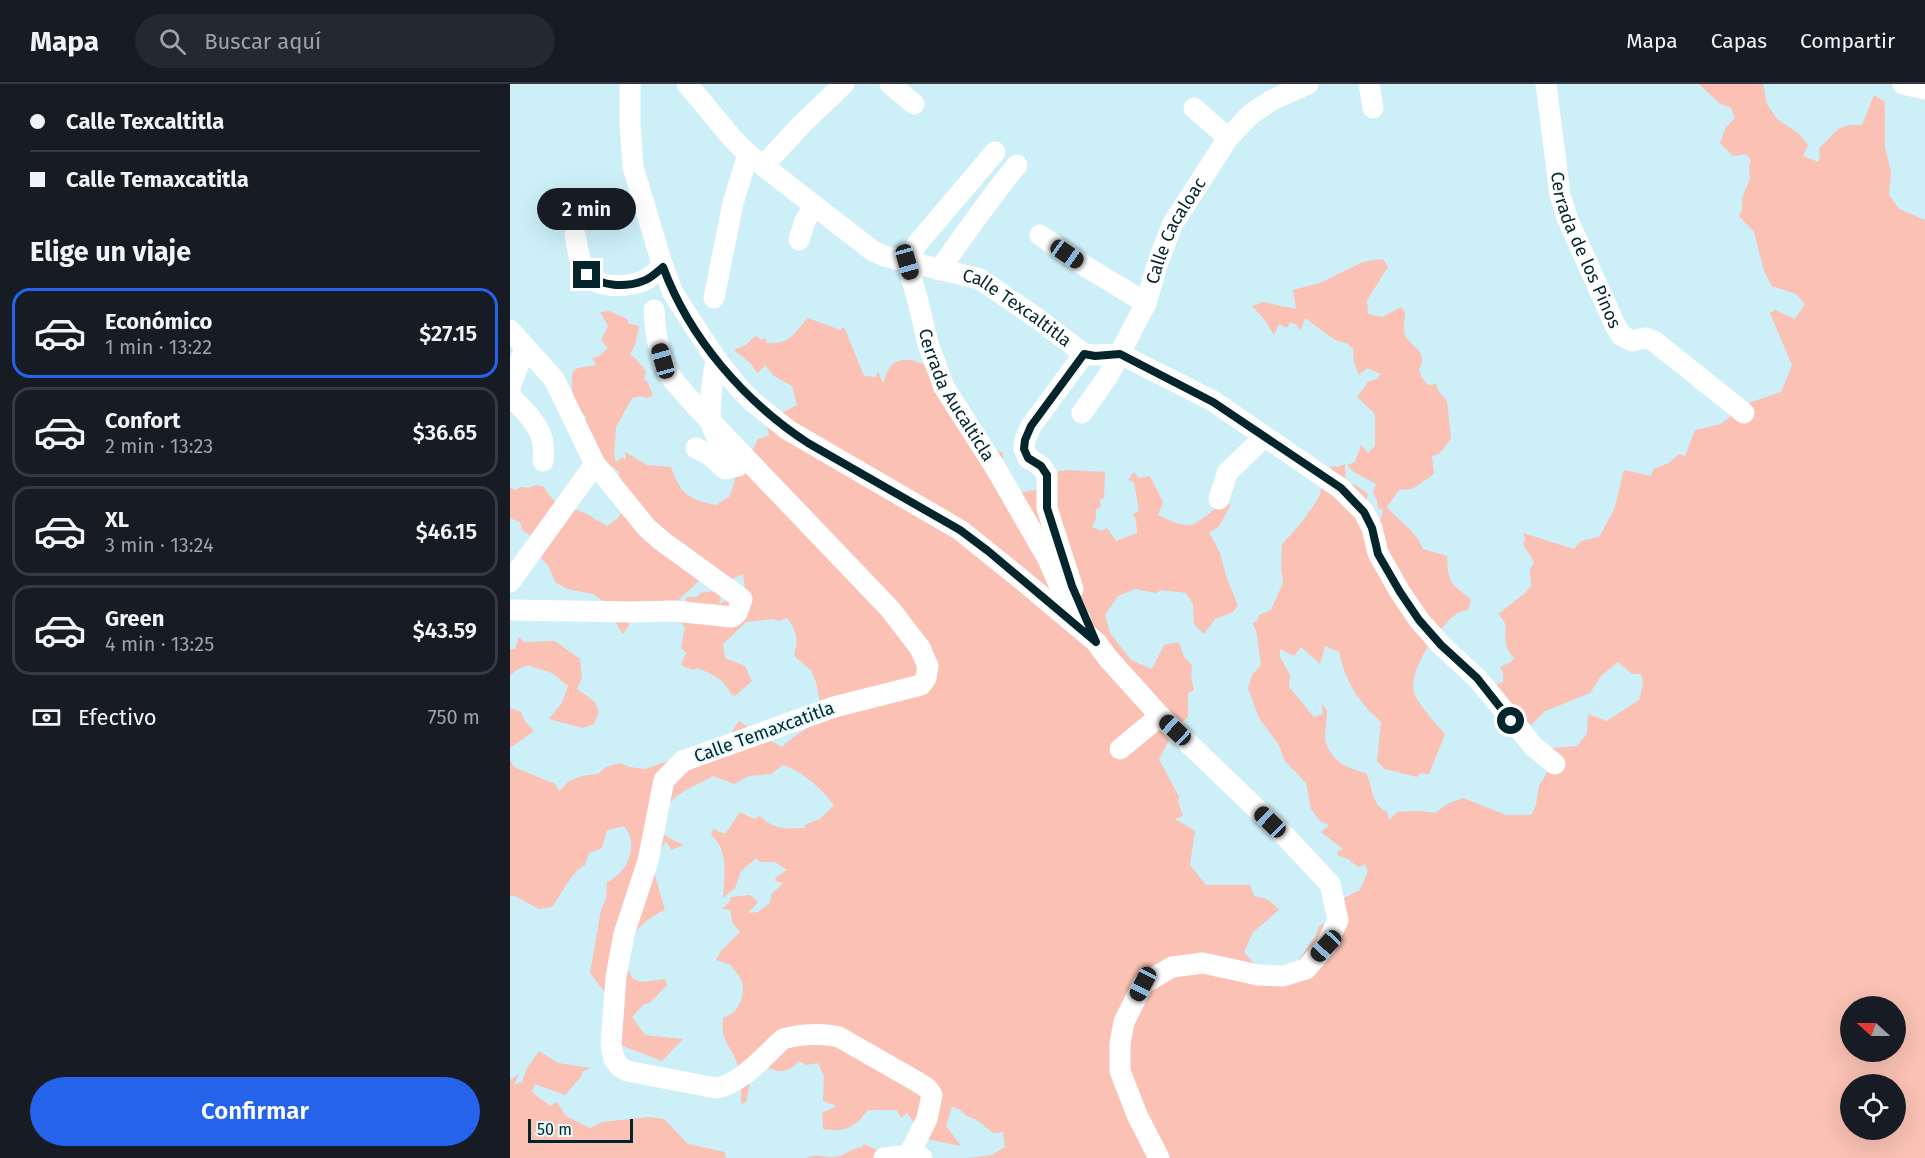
<!DOCTYPE html>
<html lang="es">
<meta charset="utf-8">
<style>
:root{--surface:#171b24;--page:#242831;--text:#f1f3f6;--muted:#9ea1a6;--line:#363941;--accent:#2563eb}
body{margin:0;font-family:"Fira Sans",sans-serif;background:var(--page);color:var(--text);height:100vh;display:flex;flex-direction:column;font-size:22px;white-space:nowrap}
*{box-sizing:border-box;margin:0}
p{font-size:20px;color:var(--muted)}
.icon{flex:none;width:33px;height:33px;fill:none;stroke:currentColor;stroke-width:2;stroke-linecap:round;stroke-linejoin:round}
.map{position:relative;flex:1;overflow:hidden}
.panel{display:flex;flex-direction:column;background:var(--surface);width:510px}
.panel>*{flex:none}
.guide{display:grid;align-content:center;height:132px;padding:0 30px;background:var(--surface)}
.needle{width:39px;rotate:291deg}
.fabs{position:absolute;left:1330px;top:912px;display:grid;gap:12px}
.fabs a{display:grid;place-items:center;width:66px;height:66px;border-radius:50%;background:var(--surface);box-shadow:0 6px 24px #0002;font-size:30px}
.scale{position:absolute;left:18px;bottom:15px;width:105px;box-sizing:border-box;padding-left:6px;border:3px solid #04252b;border-top:0;font-size:16px;line-height:21px;white-space:nowrap;color:#04252b;-webkit-text-stroke:4px #e7f9fd;paint-order:stroke}
.end{position:absolute;width:27px;height:27px;margin:-14px;border:8px solid #04252b;background:#fff;box-shadow:0 0 0 3px #fff}
.from{border-radius:50%}
.bubble{position:absolute;height:42px;border-radius:21px;background:var(--surface);box-shadow:0 6px 24px #0002;font-size:20px;font-weight:600;line-height:42px;text-align:center}
.car{position:absolute;width:18px;height:36px;margin:-18px -9px;border-radius:8px;box-shadow:0 0 4px 2px #0007;background:linear-gradient(#222 24%,#8ab4d8 0 40%,#222 0 76%,#8ab4d8 0 86%,#222 0)}
.guide b{display:flex;align-items:center;gap:21px;height:57px;font-size:22px}
.guide b+b{border-top:2px solid var(--line)}
.guide i{width:15px;height:15px;background:var(--text)}
ul{padding:0;list-style:none}
li{display:flex;align-items:center;gap:18px;height:90px;margin:0 12px 9px;padding:0 18px;border:3px solid var(--line);border-radius:18px}
li div{flex:1}
li b{display:block;font-size:22px}
li em{font-style:normal;font-weight:600}
li.current{border-color:var(--accent)}
li>.icon{width:54px;height:54px;stroke-width:1.5}
h2{padding:0 30px;font-size:27px;line-height:72px}
.pay{display:flex;align-items:center;gap:15px;height:66px;padding:0 30px;font-size:22px}
.pay p{margin-inline-start:auto}
.primary-button{display:flex;gap:12px;margin-top:auto;padding:12px 30px}
.primary-button a{flex:1;height:69px;border-radius:36px;background:var(--accent);color:#fff;font-size:24px;font-weight:600;line-height:69px;text-align:center}
header{display:flex;align-items:center;gap:36px;box-sizing:border-box;height:84px;padding:0 30px;background:var(--surface);border-bottom:2px solid var(--line)}
header strong{font-size:28px}
nav{display:flex;gap:33px;margin-inline-start:auto;font-size:21px}
.search{width:420px;height:54px;background:var(--page);display:flex;align-items:center;gap:15px;box-sizing:border-box;padding:0 21px;border-radius:33px;color:var(--muted);font-size:22px}
main{display:flex;flex:1;min-height:0}
.map>svg:first-child{display:block}
.green{fill:#fac1b4;fill-rule:evenodd}
.lines{fill:none;stroke-linecap:round;stroke-linejoin:round}
.minor{stroke:#fff;stroke-width:21}
.route{stroke:#04252b;stroke-width:8}
.labels{text-anchor:middle;dominant-baseline:central;stroke-width:4.5;stroke-linejoin:round;paint-order:stroke}
.street-label{font-size:18px;fill:#04252b;stroke:#e7f9fd}
</style>
<header>
<strong>Mapa</strong>
<div class="search"><svg class="icon" aria-label="search" viewBox="0 0 24 24"><circle cx="10" cy="10" r="6"/><path d="M15 15l6 6"/></svg>Buscar aquí</div>
<nav><a>Mapa</a><a>Capas</a><a>Compartir</a></nav>
</header>
<main>
<section class="panel">
<div class="guide">
<b><i class="from"></i>Calle Texcaltitla</b>
<b><i></i>Calle Temaxcatitla</b>
</div>
<h2>Elige un viaje</h2>
<ul>
<li class="current"><svg class="icon" aria-label="car" viewBox="0 0 24 24"><path d="M5 17H2v-5l4-1 3-4h7l3 4 3 1v5h-3M9 17h6M6 11h13"/><circle cx="7" cy="17" r="2"/><circle cx="17" cy="17" r="2"/></svg><div><b>Económico</b><p>1 min · 13:22</p></div><em>$27.15</em></li>
<li><svg class="icon" aria-label="car" viewBox="0 0 24 24"><path d="M5 17H2v-5l4-1 3-4h7l3 4 3 1v5h-3M9 17h6M6 11h13"/><circle cx="7" cy="17" r="2"/><circle cx="17" cy="17" r="2"/></svg><div><b>Confort</b><p>2 min · 13:23</p></div><em>$36.65</em></li>
<li><svg class="icon" aria-label="car" viewBox="0 0 24 24"><path d="M5 17H2v-5l4-1 3-4h7l3 4 3 1v5h-3M9 17h6M6 11h13"/><circle cx="7" cy="17" r="2"/><circle cx="17" cy="17" r="2"/></svg><div><b>XL</b><p>3 min · 13:24</p></div><em>$46.15</em></li>
<li><svg class="icon" aria-label="car" viewBox="0 0 24 24"><path d="M5 17H2v-5l4-1 3-4h7l3 4 3 1v5h-3M9 17h6M6 11h13"/><circle cx="7" cy="17" r="2"/><circle cx="17" cy="17" r="2"/></svg><div><b>Green</b><p>4 min · 13:25</p></div><em>$43.59</em></li>
</ul>
<div class="pay"><svg class="icon" aria-label="cash" viewBox="0 0 24 24"><path d="M3 7h18v10H3z"/><circle cx="12" cy="12" r="2"/></svg>Efectivo<p>750 m</p></div>
<div class="primary-button"><a>Confirmar</a></div>
</section>
<div class="map">
<svg width="1415" height="1074" viewBox="0 0 1415 1074">
<rect width="100%" height="100%" fill="#cceff8"/>
<!-- green -->
<path class="green" d="M1189,0H1253L1257,20L1267,35L1288,49L1298,61L1293,72L1308,78L1310,72L1309,64C1328,48 1324,40 1352,41L1364,11L1375,18V63L1381,88L1379,111L1389,125L1415,136V1074H457L482,1071L495,1063L493,1048L483,1049L467,1036L456,1032L451,1026L442,1023L436,1042L451,1062L421,1056L411,1052L408,1044L397,1029L391,1034L387,1026H358C345,1043 335,1049 313,1045L312,1029L327,1022L313,1017L314,992L308,979L296,981L289,977C276,991 268,989 253,981L240,998L236,1018L231,1020C231,1008 232,993 228,982C222,962 210,958 213,934C227,930 236,913 232,898C230,892 224,886 221,881L206,876L211,867L230,848L222,838L220,826L212,825L220,817L221,813L240,811L248,818L238,829L248,828L260,819L261,811L273,799L265,797L266,793L277,786L265,778H249L248,775H245L231,787L225,804L213,814C214,793 219,765 201,751L203,745L215,750L230,728L244,735L250,732C263,746 277,745 295,744L296,740L310,735L324,721C312,705 292,687 273,681L261,690L239,692L224,700L203,692C188,701 164,708 156,725C153,733 151,741 149,749C158,752 165,758 174,761L161,766L156,757L142,781L155,826C134,835 123,849 109,867L123,895L132,898L155,895L157,901L141,918L133,921L122,933L135,951L173,955L152,977L100,957L98,915L94,907L80,889L91,826L96,814L97,798C117,790 130,761 114,742L97,746L92,764L79,769L75,781C62,787 51,811 42,823L29,825L5,812H0V676L4,683L45,700L49,707L59,697L72,692L88,690L96,683L110,679L119,683L135,685L167,674L211,664L229,637L249,651L272,663L282,654L299,643L311,623L306,598L301,586L286,574L284,570C289,556 286,545 277,534L269,537L263,535L236,538L213,560L215,574L235,582L242,597L225,612L221,610C214,595 203,590 187,584L183,586L171,581L176,569L171,564L175,543L168,536L177,513H187L192,508L213,507L209,520L228,511L235,505L233,490L217,497H189L163,521L115,524L119,541L113,550L107,541L102,523L83,510L57,505L45,498L39,483L25,467L21,452L12,446L10,438L0,434V404L5,406L11,403L19,404L25,401L33,402C47,424 50,419 72,428C81,431 89,438 97,442L108,434L112,427L109,388L91,374L70,345L77,333C62,324 60,303 63,287L68,284L86,281L82,274L89,272L98,264L91,256L98,242L90,228L99,227L117,235L119,240L129,242L125,261L120,270L128,277L136,288L134,296L137,297L143,312L136,314L131,312L122,314L106,343L104,371L106,378L111,374L116,375L115,368L137,381L161,383C171,411 178,415 206,421L219,413L224,401L226,385L244,364L247,356L259,351L256,337L287,321L282,302L264,292L255,281L248,289L239,278L224,266L236,261L246,251L251,256L255,254L257,259C280,261 284,249 298,234L330,246L334,243L354,292L366,293L368,287L373,299C376,293 377,285 382,281C398,267 421,285 436,293L452,350L493,369V391L504,410L536,404L546,388L557,386L595,388L594,414L590,416L591,423L586,425V435L582,443L591,447L597,444L606,457L627,449L626,436L623,430L629,427L624,398L618,396L624,388L629,394L640,392L653,418L648,431C658,436 670,442 681,441C688,440 711,420 717,414L720,422L708,444L699,448L710,469L716,492L728,522L723,528L705,535L694,550L684,540L683,520L676,509L651,506L646,509L625,505L608,512L595,531L600,549L621,576L642,585L654,561L669,558L674,573L682,581L681,593L684,606L678,609V633L666,643L649,675L669,713L668,717L673,732L665,735L685,747L680,781L696,801H740L744,812C758,815 760,816 769,826L743,848L734,868L754,891L783,884L806,851L809,842L818,838L832,815L850,806L858,787L855,780L848,783L838,775L827,771L828,767L833,765L811,748L819,741L810,737L801,725L796,699L774,676L769,661L749,634L738,604L742,591L751,581L746,546L742,539L747,537L749,531L761,526L773,499L771,483L772,460C781,452 806,421 810,410C812,403 812,393 812,385L824,382L828,383L835,380L836,404L844,400L858,410L855,422L870,437L873,426L868,424L867,416L863,409L866,400L844,388L837,381L845,378L851,361L858,369L865,362V330L847,313L858,298L866,295L871,290L857,284L849,291L844,278L843,265L838,260L825,256L795,234L791,246L785,240L780,238L777,244L769,240L764,251L754,235L742,222L753,218L786,225L783,206L810,199L853,178L873,175L878,183L857,216L858,230L873,233L891,223L895,228C895,235 892,246 896,253C905,266 918,268 909,286L912,294L918,301L926,300L929,308L937,317L941,355L929,370L922,372L924,390L902,405L889,406L877,423C890,439 905,445 913,465L937,472C938,499 940,499 961,515L958,526C954,527 948,528 945,531C929,543 898,586 904,608C906,618 927,641 935,650L919,690L910,689L907,693L875,685L867,677L871,638C848,617 836,599 829,568L815,562L810,580L791,563L784,572L770,565V573L780,591L779,603L804,633L813,630L811,619L817,626C817,634 814,653 816,659C822,678 839,685 856,689C863,703 861,721 877,728L879,736L887,728L908,727L926,729L935,721L953,714L996,731H1021L1026,721L1029,702L1039,685L1042,664L1067,662L1077,650L1078,630L1097,637L1129,616L1133,599L1131,590H1122L1108,578L1091,592L1080,609L1035,627L1021,641L996,618L992,607L986,601L993,598V588L990,583L1001,578L1004,574C1001,570 996,564 996,559C993,545 1001,543 988,530L1013,511L1021,502L1020,486L1024,478L1013,460L1015,456L1013,449L1064,465L1071,457L1089,453L1104,426L1114,386L1141,392L1143,385L1159,379L1169,370L1175,372L1185,346L1211,340L1236,320L1271,308L1282,281L1260,229L1265,226L1285,235L1295,220L1286,210L1262,202L1254,187L1244,148L1229,132L1232,126V114L1240,95L1239,82L1241,76L1236,70L1223,72L1210,59L1216,43L1225,34L1221,24L1209,19ZM1341,922H1386V968H1341ZM1341,1000H1386V1046H1341Z
M9,553L14,558L45,557L70,575L72,594L67,605L84,617L89,628L84,640L73,644L39,635L52,619L58,602L42,589L18,581L6,586L0,592V565H5Z
M0,624L11,628L14,636L24,647L0,664Z
M29,967L48,979L81,984L73,987L71,993L55,1011L25,1000L22,1008L40,1022L47,1018L56,1032L80,1044L92,1038L139,1033L154,1035L178,1060L215,1068L216,1074H0V996L9,990L4,1001L12,998L17,984Z
M354,1060L369,1067L372,1074H296C307,1069 314,1074 325,1073C334,1072 342,1064 352,1063Z"/>
<g class="lines">
<!-- minor -->
<g class="minor">
<path d="M120,0V40L123,83L153,183L163,209L179,234L206,275L229,304L243,318L278,346L450,446L511,495L586,558L597,573L650,632L774,751L820,800L828,836L816,862L796,885L773,892L748,891L693,879L662,883L633,900L614,938L610,960V987L627,1031L649,1074"/>
<path id="s1" d="M177,0L223,55L238,70L363,167L374,172L470,195L528,235L574,270L585,271L610,270L703,317L830,404L854,428L862,444L868,469L890,508L909,536L931,561L967,594L1024,663L1045,680"/>
<path d="M380,0L404,20"/>
<path d="M859,0L863,24"/>
<path id="s2" d="M1036,0L1050,111L1058,136L1105,241L1111,251L1122,257L1136,254L1144,257L1234,329"/>
<path d="M1393,0L1415,5"/>
<path d="M684,24L718,54"/>
<path id="s3" d="M485,68L407,160L397,178L408,217L418,260L434,303L485,383L538,475L554,512L570,535"/>
<path d="M253,82L292,40L334,0"/>
<path d="M65,151C68,164 69,182 78,192C91,205 118,203 133,197C140,194 147,187 153,183"/>
<path d="M530,151L570,179L636,219"/>
<path d="M289,156L295,137L304,122"/>
<path d="M429,186C455,150 479,115 507,81"/>
<path d="M204,214L223,119L238,70"/>
<path d="M144,226C145,247 148,271 159,290C166,301 176,310 184,320L380,525L410,564L418,582L416,594L411,601L324,623L173,677L154,696L138,777L114,850L106,893L101,961L104,975L110,983L117,987L206,1004C230,1001 255,971 273,955C289,950 313,949 329,953L406,997L417,1004L422,1011L417,1035L399,1071"/>
<path d="M0,246L44,295L85,380L137,444L152,457L232,515L227,529L222,533L164,527L122,528L0,526"/>
<path d="M0,303L15,264"/>
<path d="M0,309C2,315 7,319 12,324C28,341 36,354 33,377"/>
<path id="s4" d="M572,329L598,292L636,219L648,178L662,141L718,54L741,30L762,16L798,0"/>
<path d="M186,364L200,371L215,385L228,382C222,369 213,362 206,351C195,336 203,293 206,275"/>
<path d="M709,415L717,389L754,353"/>
<path d="M0,498L85,380"/>
<path d="M563,505L537,424V391L531,382L518,374L514,365L515,356L521,342L574,270"/>
<path d="M610,665L650,632"/>
<path d="M374,1074L399,1071L412,1074"/>
</g>
</g>
<g class="lines">
<!-- route -->
<path class="route" d="M77,191C93,202 114,204 133,197C140,195 147,188 153,183C180,255 234,317 298,359L450,446L478,467L586,558L562,502L537,424V391L531,382L518,374L514,365L515,356L521,342L574,270L585,272L610,270L703,318L831,404L854,428L862,444L868,470L890,508L909,536L931,561L967,594L1001,637"/>
</g>
<g class="labels">
<!-- street labels -->
<g class="street-label">
<text stroke="none"><textPath href="#s4" startOffset="206">Calle Cacaloac</textPath></text>
<text stroke="none"><textPath href="#s2" startOffset="172">Cerrada de los Pinos</textPath></text>
<text stroke="none"><textPath href="#s1" startOffset="408">Calle Texcaltitla</textPath></text>
<text stroke="none"><textPath href="#s3" startOffset="284">Cerrada Aucalticla</textPath></text>
<text transform="translate(254 648) rotate(-20)">Calle Temaxcatitla</text>
</g>
</g>
</svg>
<div class="fabs">
<a><svg class="needle" viewBox="-14 -14 28 28"><path d="M0-13l5 13h-10z" fill="#e53935"/><path d="M0 13l5-13h-10z" fill="#9ea1a6"/></svg></a>
<a><svg class="icon" aria-label="locate" viewBox="0 0 24 24"><circle cx="12" cy="12" r="6"/><path d="M12 2v4M12 18v4M2 12h4M18 12h4"/></svg></a>
</div>
<div class="scale">50 m</div>
<i class="end from" style="left:1001px;top:637px"></i>
<i class="end" style="left:77px;top:191px"></i>
<div class="bubble" style="left:27px;top:104px;width:99px">2 min</div>
<i class="car" style="left:557px;top:170px;rotate:125deg"></i>
<i class="car" style="left:397px;top:178px;rotate:164deg"></i>
<i class="car" style="left:153px;top:277px;rotate:344deg"></i>
<i class="car" style="left:665px;top:646px;rotate:313deg"></i>
<i class="car" style="left:760px;top:738px;rotate:314deg"></i>
<i class="car" style="left:816px;top:862px;rotate:223deg"></i>
<i class="car" style="left:633px;top:900px;rotate:207deg"></i>
</div>
</main>
